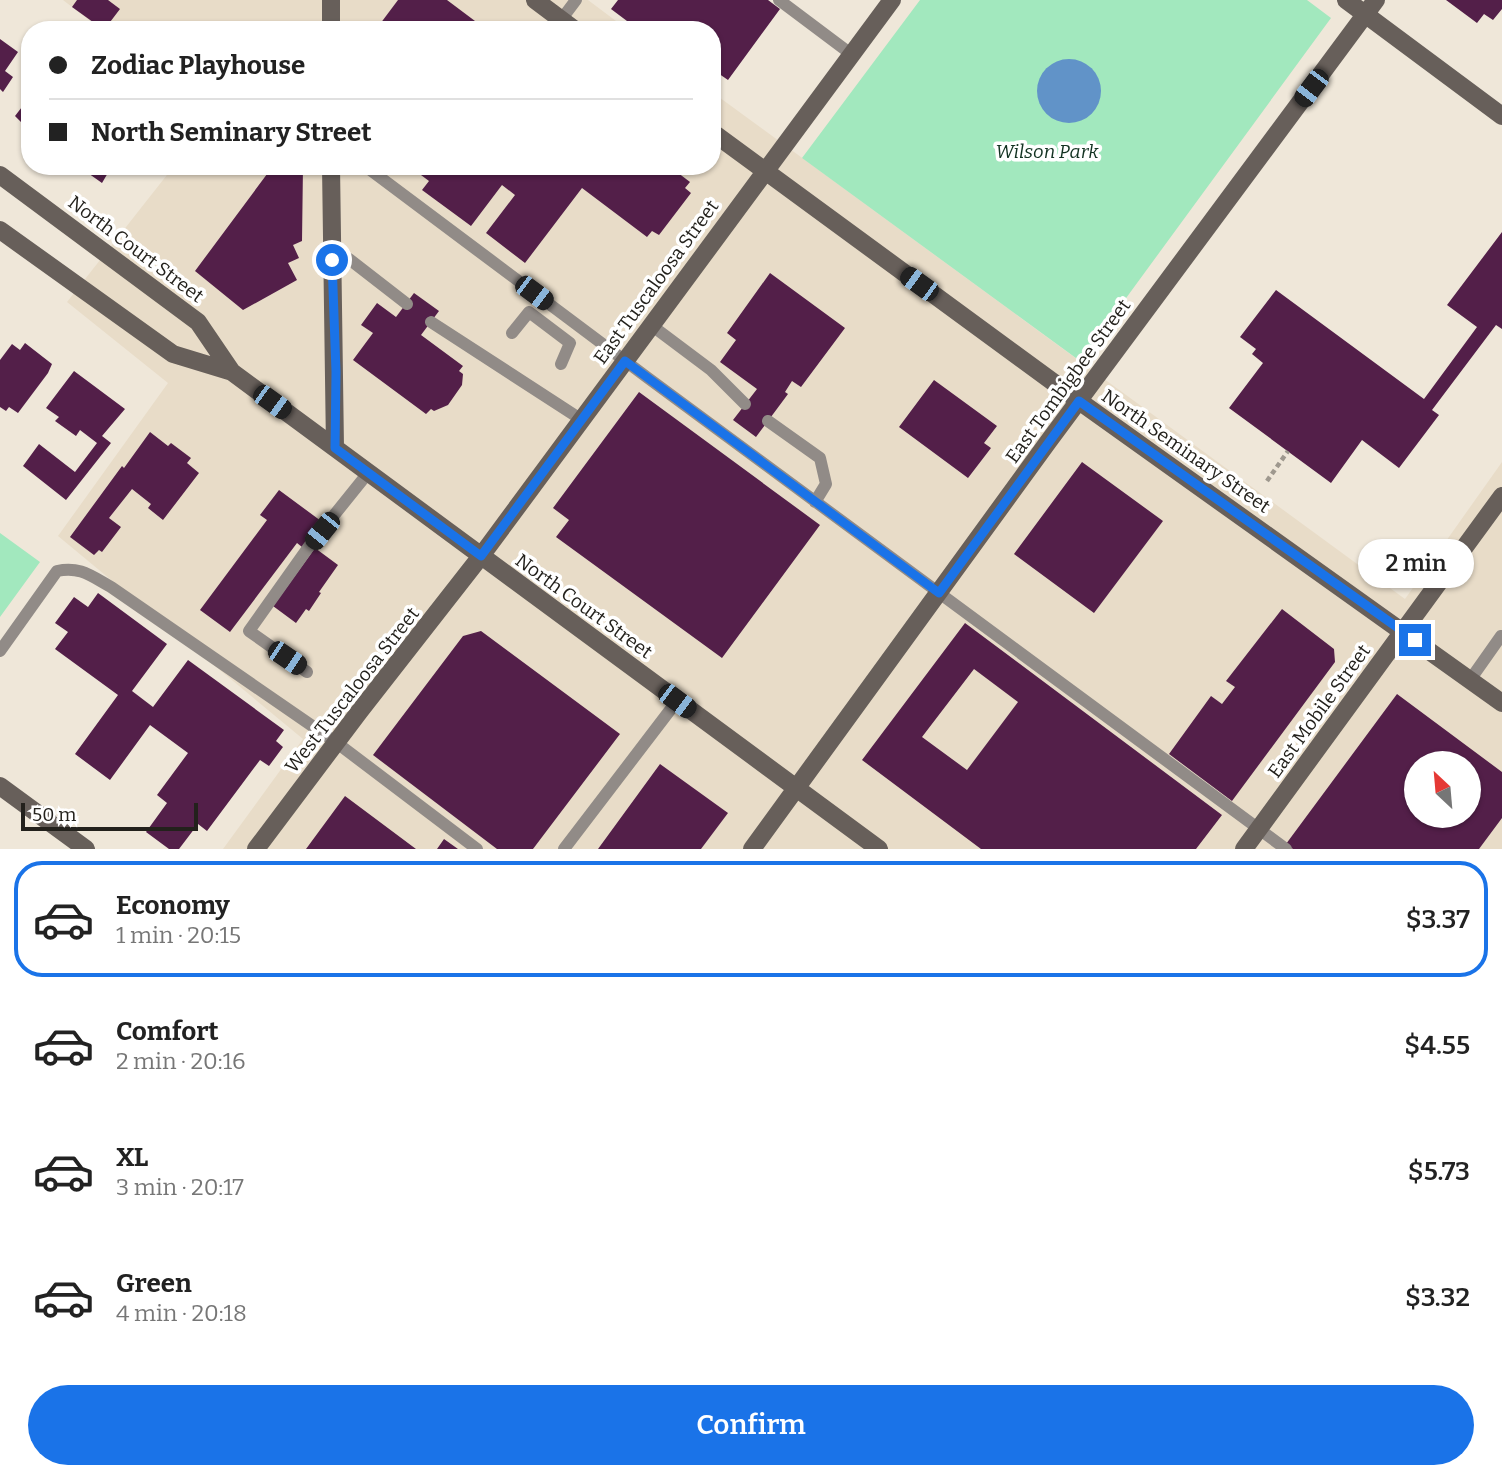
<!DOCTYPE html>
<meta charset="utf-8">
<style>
:root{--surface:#fff;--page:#f6f6f6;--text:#222;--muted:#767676;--line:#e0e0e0;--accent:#1a73e8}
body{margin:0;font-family:Bitter,serif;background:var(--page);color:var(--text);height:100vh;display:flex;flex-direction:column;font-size:26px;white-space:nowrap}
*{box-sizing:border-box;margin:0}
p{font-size:23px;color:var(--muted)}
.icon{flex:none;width:38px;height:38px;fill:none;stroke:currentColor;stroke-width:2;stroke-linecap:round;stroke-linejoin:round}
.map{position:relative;height:849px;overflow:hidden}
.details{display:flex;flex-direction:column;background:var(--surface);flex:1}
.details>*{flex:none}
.hud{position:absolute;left:21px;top:21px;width:700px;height:154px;border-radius:28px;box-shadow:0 2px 5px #0004;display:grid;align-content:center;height:154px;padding:0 28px;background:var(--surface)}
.needle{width:46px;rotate:334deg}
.buttons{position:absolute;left:1404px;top:751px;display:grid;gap:14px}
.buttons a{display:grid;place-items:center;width:77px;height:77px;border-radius:50%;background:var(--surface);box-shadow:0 2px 5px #0004;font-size:35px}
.scale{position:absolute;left:21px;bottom:18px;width:177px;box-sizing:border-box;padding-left:7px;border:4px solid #23211c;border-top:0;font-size:19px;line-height:24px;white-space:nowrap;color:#23211c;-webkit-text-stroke:5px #fff;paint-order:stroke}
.end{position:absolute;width:32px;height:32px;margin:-16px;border:9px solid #1a73e8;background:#fff;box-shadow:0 0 0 4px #fff}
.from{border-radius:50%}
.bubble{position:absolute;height:49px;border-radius:24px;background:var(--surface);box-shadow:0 2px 5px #0004;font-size:23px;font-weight:600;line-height:49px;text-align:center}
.car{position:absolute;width:21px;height:42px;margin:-21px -10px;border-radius:9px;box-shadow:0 0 5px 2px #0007;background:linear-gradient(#222 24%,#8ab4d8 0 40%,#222 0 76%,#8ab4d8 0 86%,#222 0)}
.hud b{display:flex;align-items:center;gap:24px;height:66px;font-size:26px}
.hud b+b{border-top:2px solid var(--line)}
.hud i{width:18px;height:18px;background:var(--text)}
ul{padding:12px 0 0;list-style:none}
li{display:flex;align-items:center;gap:21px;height:116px;margin:0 14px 10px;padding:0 14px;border:4px solid transparent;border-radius:28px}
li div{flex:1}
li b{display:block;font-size:26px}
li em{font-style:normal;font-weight:600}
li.current{border-color:var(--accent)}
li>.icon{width:63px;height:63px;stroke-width:1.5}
.primary-button{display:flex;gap:14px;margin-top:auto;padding:14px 28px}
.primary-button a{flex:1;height:80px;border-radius:42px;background:var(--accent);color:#fff;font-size:28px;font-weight:600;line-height:80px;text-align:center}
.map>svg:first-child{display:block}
.built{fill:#e8dcc8;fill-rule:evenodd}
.green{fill:#a2e8be}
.water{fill:#6193c8}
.building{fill:#531f49;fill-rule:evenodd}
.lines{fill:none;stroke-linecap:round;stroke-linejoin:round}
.path{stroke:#9e988e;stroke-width:4.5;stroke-dasharray:5 3.5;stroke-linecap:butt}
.lane{stroke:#918b87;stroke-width:12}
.secondary{stroke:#675f5a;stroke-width:18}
.route{stroke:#1a73e8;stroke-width:9}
.labels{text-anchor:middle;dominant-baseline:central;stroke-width:7;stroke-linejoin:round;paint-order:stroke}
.park-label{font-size:19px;font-style:italic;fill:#123221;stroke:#fff}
.street-label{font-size:19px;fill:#23211c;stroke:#fff}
</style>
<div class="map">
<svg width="1502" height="849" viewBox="0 0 1502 849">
<rect width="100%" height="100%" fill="#efe7d9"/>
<!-- built -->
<path class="built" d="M63,0H588L628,30H102Z
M712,92L1405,599L1502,462V849H223L303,739L58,536L168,383L67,302L174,166H712ZM1416,763H1468V816H1416Z"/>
<!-- green -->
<path class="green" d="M920,0H1307L1331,18L1080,361L802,158Z
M0,533L40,562L0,617Z"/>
<!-- water -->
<path class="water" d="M1037 91a32 32 0 1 1 64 0a32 32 0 1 1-64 0Z"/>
<!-- building -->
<path class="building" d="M77,0H108L120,9L104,30L72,7Z
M398,0H447L487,30H387L380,24Z
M618,0H768L780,9L728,80L712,69V30H639L611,9Z
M1446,0H1502V9L1493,20L1484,14L1477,23Z
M0,39L18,52L5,71L13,77L3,92L0,89Z
M30,90V131L15,116L25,103L22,100Z
M78,166H112L102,183Z
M273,166H303L302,241L293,245L299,258L288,263L297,280L243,310L195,271Z
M409,166H669L690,182L685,188L691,193L659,235L652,231L647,237L582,188L525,263L486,233L515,195L502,185L471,226L422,190L429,181Z
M1502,232V329L1496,325L1432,410L1439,415L1399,468L1362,440L1331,483L1229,408L1263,363L1252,354L1256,349L1240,337L1276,290L1424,399L1477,327L1447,305Z
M770,273L845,328L801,387L792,381L785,392L788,394L756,437L733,420L757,389L720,362L736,340L727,333Z
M414,293L439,311L421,335L463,366L459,371L463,374L462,385L448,405L434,411L431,409L426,414L353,360L373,333L361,325L377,303L396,317Z
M25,343L52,364L48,373L18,413L9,407L6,411L0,407V360L12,344L20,350Z
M74,371L125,409L102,436L111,443L66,500L23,466L39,444L75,472L97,443L80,430L76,436L55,421L59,417L46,408Z
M934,380L997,426L984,443L991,448L968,478L899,427Z
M639,392L820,525L722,658L556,537L569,520L553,508Z
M150,432L168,446L171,443L191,458L187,463L199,473L163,520L148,508L151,504L132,489L109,518L121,527L102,552L99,550L94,555L70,537L122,466L124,468Z
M1082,462L1163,521L1094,613L1014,554Z
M279,490L321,521L302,547L297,543L230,632L200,610L267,520L260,515Z
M315,548L338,565L319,592L321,593L309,611L306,609L296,623L273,606Z
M98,593L167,644L132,691L153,707L188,660L284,730L276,741L283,747L269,766L260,760L207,831L198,824L179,849H169L146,832L167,803L157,795L188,753L150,725L110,780L75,754L118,695L55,649L68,632L55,623L74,597L88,607Z
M1282,609L1334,649L1335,662L1232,801L1169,754L1211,696L1222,704L1235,687L1226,681Z
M965,623L1222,815L1196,849H981L862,760ZM974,669L1018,702L967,770L922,737Z
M481,631L620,734L533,849H497L373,755L463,636Z
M1397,694L1502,772V818L1479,849H1293L1286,844ZM1416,763H1468V816H1416Z
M660,764L728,813L701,849H598Z
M345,796L416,849H306Z
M444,839L458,849H437Z"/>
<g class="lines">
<!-- path -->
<path class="path" d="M1267,481L1288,451"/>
<!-- lane -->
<path class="lane" d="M779,0L851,54
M561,20L576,0
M365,166L648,378L1286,849
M332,260L349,259L407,304
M431,322L582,420
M651,325L711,370L745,404
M512,333L529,312L570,343L561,364
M768,421L820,458L826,484L815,502
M0,651L57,571C80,566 91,576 111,587L337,743L477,849
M307,672L249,631L310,545L368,473
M1470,680L1501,636
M564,849L677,701"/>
<!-- secondary -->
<path class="secondary" d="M331,0V30
M535,0L575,30
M1346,0L1502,116
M712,132L1079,401L1502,703
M331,166L335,448
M0,175L198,322L232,372
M0,230L173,354L232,372L879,849
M0,786L86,849
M256,849L359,712L481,556L892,0
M752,849L1048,442L1376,0
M1244,849L1502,496"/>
</g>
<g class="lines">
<!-- route -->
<path class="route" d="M332,260L336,372L335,448L481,556L625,361L939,593L1079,401L1415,640"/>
</g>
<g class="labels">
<!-- park labels -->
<g class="park-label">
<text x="1047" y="151">Wilson Park</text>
</g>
<!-- street labels -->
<g class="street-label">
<text transform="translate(136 249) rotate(37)">North Court Street</text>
<text transform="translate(656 282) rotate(-54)">East Tuscaloosa Street</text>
<text transform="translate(1068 381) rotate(-54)">East Tombigbee Street</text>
<text transform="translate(1186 451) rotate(35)">North Seminary Street</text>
<text transform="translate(584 606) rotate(36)">North Court Street</text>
<text transform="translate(352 690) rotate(-52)">West Tuscaloosa Street</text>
<text transform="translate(1319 711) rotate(-54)">East Mobile Street</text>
</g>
</g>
</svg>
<div class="buttons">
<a><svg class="needle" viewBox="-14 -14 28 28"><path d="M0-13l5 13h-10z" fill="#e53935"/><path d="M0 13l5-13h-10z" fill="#767676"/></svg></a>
</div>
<div class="scale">50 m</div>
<i class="end from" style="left:332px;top:260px"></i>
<i class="end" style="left:1415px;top:640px"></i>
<div class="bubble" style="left:1358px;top:539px;width:116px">2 min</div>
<i class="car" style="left:1311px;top:88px;rotate:217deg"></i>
<i class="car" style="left:919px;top:284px;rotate:306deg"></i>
<i class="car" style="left:534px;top:293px;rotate:127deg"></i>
<i class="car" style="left:272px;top:402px;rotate:126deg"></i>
<i class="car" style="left:322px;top:531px;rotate:219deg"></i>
<i class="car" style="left:287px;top:658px;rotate:124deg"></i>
<i class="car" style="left:677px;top:701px;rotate:127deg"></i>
<div class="hud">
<b><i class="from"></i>Zodiac Playhouse</b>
<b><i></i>North Seminary Street</b>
</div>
</div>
<section class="details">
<ul>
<li class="current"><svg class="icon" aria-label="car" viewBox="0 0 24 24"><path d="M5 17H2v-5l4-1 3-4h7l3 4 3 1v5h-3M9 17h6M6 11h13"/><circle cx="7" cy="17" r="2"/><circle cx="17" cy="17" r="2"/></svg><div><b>Economy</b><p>1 min · 20:15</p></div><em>$3.37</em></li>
<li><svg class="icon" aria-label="car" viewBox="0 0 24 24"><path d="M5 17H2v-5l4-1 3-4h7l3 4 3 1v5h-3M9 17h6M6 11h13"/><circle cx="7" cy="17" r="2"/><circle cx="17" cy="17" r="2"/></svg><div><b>Comfort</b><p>2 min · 20:16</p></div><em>$4.55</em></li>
<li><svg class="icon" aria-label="car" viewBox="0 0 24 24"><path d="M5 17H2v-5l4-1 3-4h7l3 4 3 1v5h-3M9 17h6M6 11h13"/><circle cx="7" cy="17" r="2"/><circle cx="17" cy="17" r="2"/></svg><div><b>XL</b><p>3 min · 20:17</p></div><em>$5.73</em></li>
<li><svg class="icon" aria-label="car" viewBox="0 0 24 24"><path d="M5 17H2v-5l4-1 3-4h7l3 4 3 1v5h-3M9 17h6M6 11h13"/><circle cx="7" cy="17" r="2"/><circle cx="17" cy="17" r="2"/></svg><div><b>Green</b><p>4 min · 20:18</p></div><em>$3.32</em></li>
</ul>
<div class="primary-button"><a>Confirm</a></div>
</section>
